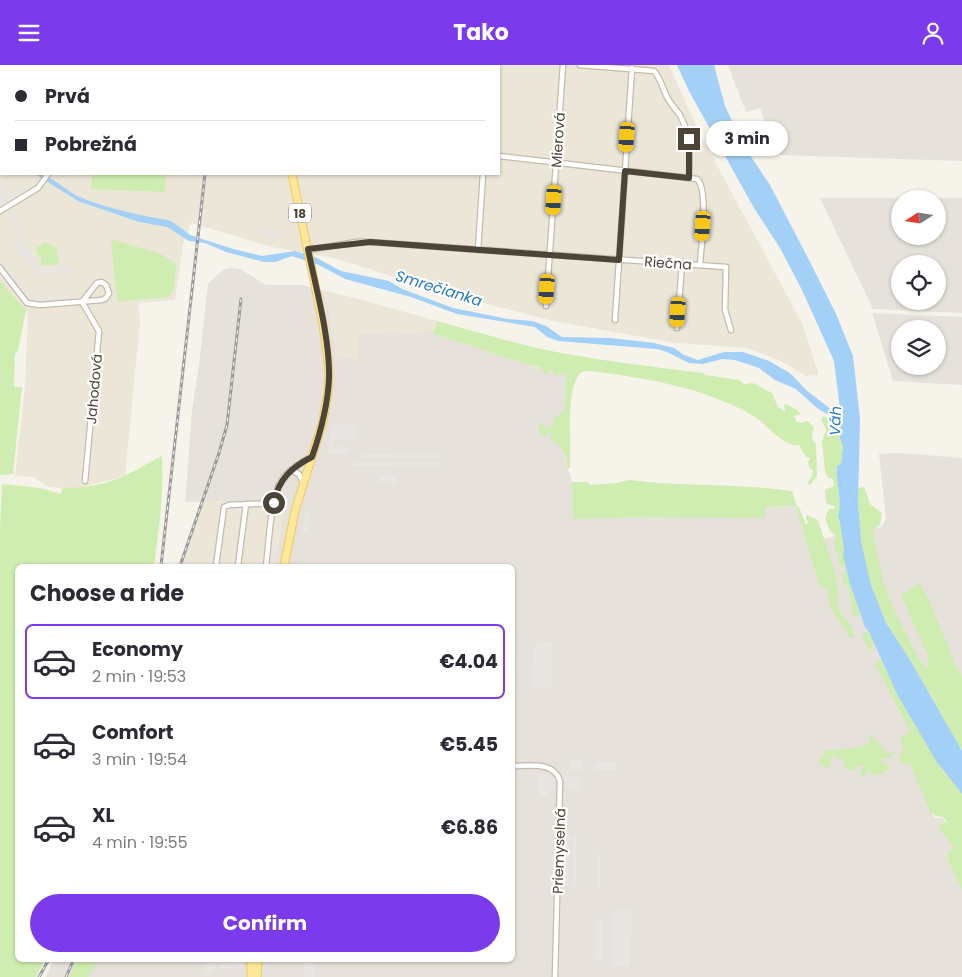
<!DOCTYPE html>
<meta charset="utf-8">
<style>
:root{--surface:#fff;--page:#f2f2f3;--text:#2b2b33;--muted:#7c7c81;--line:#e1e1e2;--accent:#7c3aed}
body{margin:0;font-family:Poppins,sans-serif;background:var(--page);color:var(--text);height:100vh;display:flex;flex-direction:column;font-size:19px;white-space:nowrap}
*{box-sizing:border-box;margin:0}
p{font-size:16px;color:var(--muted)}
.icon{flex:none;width:28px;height:28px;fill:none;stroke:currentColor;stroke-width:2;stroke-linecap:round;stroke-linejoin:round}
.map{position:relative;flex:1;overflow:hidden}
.details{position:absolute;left:15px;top:499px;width:500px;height:398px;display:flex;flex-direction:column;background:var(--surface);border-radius:8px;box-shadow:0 1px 4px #0004}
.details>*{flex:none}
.banner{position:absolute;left:0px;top:0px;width:500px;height:110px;box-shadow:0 1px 4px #0004;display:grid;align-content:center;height:110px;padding:0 15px;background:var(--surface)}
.needle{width:32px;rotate:258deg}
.fabs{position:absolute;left:891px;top:125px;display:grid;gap:10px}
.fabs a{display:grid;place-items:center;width:55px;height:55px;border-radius:50%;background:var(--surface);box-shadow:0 1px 4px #0004;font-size:25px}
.end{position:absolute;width:22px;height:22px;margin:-11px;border:6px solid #4b4437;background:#fff;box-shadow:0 0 0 2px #fff}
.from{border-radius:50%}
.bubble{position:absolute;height:35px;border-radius:18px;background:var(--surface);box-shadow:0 1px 4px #0004;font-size:16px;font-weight:700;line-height:35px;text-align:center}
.car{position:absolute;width:15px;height:30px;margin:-15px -8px;border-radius:6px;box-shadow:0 0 4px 1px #0007;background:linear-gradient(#f5c518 24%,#345 0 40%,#f5c518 0 76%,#345 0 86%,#f5c518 0)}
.banner b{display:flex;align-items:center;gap:18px;height:48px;font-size:19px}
.banner b+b{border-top:1px solid var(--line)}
.banner i{width:12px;height:12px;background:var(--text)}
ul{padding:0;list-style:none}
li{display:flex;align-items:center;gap:15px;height:75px;margin:0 10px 8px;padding:0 5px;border:2px solid transparent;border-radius:8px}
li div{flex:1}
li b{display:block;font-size:19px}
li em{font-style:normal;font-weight:700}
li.selected{border-color:var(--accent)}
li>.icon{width:45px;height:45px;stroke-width:1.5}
h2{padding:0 15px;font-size:22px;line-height:60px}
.primary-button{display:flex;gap:10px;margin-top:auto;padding:10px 15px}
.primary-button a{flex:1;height:58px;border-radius:30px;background:var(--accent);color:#fff;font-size:20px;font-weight:700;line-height:58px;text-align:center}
header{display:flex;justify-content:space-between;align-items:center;height:65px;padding:0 15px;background:var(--accent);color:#fff;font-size:22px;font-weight:700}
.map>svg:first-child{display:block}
.residential{fill:#ebe6d8;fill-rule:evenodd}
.industrial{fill:#e6e2db;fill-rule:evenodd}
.green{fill:#cfedb0}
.parking{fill:#e8e5e2}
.water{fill:#a2d0f7}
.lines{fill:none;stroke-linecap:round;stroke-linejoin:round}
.street-casing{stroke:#c3bcab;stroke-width:7}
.primary-casing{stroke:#eeca60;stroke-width:9}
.street{stroke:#fff;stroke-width:4.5}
.primary{stroke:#ffe79a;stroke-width:7}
.rail-casing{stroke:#999;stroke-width:3}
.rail{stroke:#fff;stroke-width:1;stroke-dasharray:4;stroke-linecap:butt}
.route{stroke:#4b4437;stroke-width:6}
.labels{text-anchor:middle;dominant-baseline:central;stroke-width:4.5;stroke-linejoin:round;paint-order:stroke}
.shield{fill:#fff;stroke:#817c73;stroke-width:1}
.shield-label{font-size:12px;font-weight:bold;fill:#4b4437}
.street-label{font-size:14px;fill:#4b4437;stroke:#fff}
.water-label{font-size:15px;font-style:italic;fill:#2578c2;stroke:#fff}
</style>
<header><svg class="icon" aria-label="menu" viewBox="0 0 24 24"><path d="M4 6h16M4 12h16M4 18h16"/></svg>Tako<svg class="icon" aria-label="person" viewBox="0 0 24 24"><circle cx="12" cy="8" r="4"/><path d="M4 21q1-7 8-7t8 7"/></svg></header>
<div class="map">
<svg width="962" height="912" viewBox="0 0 962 912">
<rect width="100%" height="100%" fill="#f6f3ea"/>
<!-- residential -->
<path class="residential" d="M0,0H669L699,67L802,258L819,310L806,311L781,296L747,283L676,278L553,256L449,229L334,193L272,182L191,158L183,179L175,235L141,238L138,241L140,257L125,411L78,423H62L46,421L34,412L15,411L25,320L28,248L0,216ZM1,1H499V109H1Z
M322,225L355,233L437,256L434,266L429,267L357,269V295L337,292L328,241Z
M287,436L273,501H181L203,437Z"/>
<!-- industrial -->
<path class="industrial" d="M728,0H962V96L780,90L765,58L760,43L746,47Z
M820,133H962V248L873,244ZM900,134H938V171H900ZM900,199H938V236H900Z
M232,203L240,204L266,220H302L322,225L328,241L337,292L357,294V269L429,267L528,300L566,308L564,390L572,417L573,454L651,452H765V442L797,441L807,477L881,462L886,455L879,389L899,388L962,393V682L919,719L934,753H943L947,760L943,763L954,783L945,788L962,825V912H46L54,894H512V501H273L287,436L185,437L192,346L199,299L208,219L224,204Z
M872,248L962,252V320L893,316ZM900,264H938V301H900Z"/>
<!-- green -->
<path class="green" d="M92,109H166L165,127L91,124Z
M111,174L161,189L176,199L174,224L168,232L117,237Z
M45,177L56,182L59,199L41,201V192L38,190L36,183Z
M0,216L26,245L18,286L15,289L14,322H22L13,409L0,410Z
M437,256C477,267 516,279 556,287C604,296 654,302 703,308L705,310L739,315L744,319L753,318L772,328L778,342L785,347L784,340L786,339L797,345L801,349L794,351L797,357L802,358L808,356L814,363C811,370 811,373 816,379L817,411L810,420L807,419L812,411L813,405L809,403L808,397L810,393L806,392L799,380C784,383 765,357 752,350C702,322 646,313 590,306L581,307C564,327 572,377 570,403H568C564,388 566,382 550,375L552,369L549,367L545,371L540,368L538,361L543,358L546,362L551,364L554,353L565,345L566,308L555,311L551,305L546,310L540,302L528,300L429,267L434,266Z
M830,351L841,367L840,374L843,381L841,399L837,401C835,417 843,435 838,451C841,458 845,483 843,490L855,534L861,547L858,552L853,550L848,521L843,518L842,508L846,506L844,502L839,500L838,494L840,490L836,488L834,477L836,474L835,470L830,466L825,453L829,444H835L834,441L826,438L825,425L834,421L833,414L828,413L825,406L822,376L826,365L821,354L823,352Z
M162,391C164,428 159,464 154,501H18V894H45L36,912H0V465L2,419L40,423L61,429L62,423C81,423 106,420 124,411C137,405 149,397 162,391Z
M629,415C683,422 738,418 792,426L797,441L799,442L806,460L808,457L806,454V450L818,455L837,515L836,518L839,529L836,535L841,549L850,559L855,573L849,572C843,561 835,552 830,541C828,534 829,527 826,522L820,523L796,441L765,442V453L651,452L573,454L572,417H588L590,420L617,418Z
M864,422L870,439L882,448L880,460L872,465L883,516L891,538L918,593L927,604L929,593L901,530L920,518L929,535L957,603L962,611V686C945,656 928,626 911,596C903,583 892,571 886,557C866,516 857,468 858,423Z
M864,567H869C871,573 877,580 870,586L862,572Z
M880,594L897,629L936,696L962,729V825L952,805L946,788L954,783L939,764L941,759L947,757L943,752L936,751L930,747L910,699L902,698L899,694L904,684L900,673L910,666L875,599Z
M870,670L882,681L885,688L896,687L891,693H881V697L888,699L890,703C884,708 879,711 871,709L869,704L865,711L862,712L860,707L863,703V701H858L854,706L846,704L843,694H838L836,691L830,692L832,701L826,703L818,697L825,686L856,683L869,679Z
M77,894H99L88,912H69Z"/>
<!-- parking -->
<path class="parking" d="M5,119L8,133L0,139V120Z
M26,119L30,124L10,137L11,130Z
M16,147L23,178L43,204L69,201V204H74V208L41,211L37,209L18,184L15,177L18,174L12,148Z
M263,162L280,167L278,173L261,168Z
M0,193L32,232L30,237L0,199Z
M73,232L76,235L35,238V233Z
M333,359H356V367L351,374L335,375L333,380H327Z
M329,382H348L349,389H329Z
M363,389L441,390V393H364Z
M441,397L440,402L352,401V398Z
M380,410H397V421L379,417Z
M306,445H309L308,468H302Z
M541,577H552V622L531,623L534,581Z
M570,694L581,695V705H569Z
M595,697H617V705H595Z
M539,709H550L554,712V725H549V730L539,731Z
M563,710L581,713L580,727L565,722Z
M565,769H569L568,821H564Z
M573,771L577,772L576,821H573Z
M597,788L600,789V823H597Z
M612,846H632L630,901H612Z
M596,853L602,855V897L595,895Z
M204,894H213L215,897L244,894L245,898L243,899V903H219V900L215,899L214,907L206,908Z
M304,894H314V912H304Z"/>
<!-- water -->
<path class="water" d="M677,0H714L725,41L745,83L770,120L811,199L836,249L853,291L860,354L858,437L861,476L871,520L886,558L910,595L962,686V729L936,696L897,629L869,567L865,562L850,519L843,490L844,485L840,457L838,451C843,435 835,417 837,401L841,399L843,381L840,374L841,367L830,351L817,343L796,324L775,315L759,303L735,295L722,294L703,299L689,298L667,287L657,284L558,276L547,272L535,262L457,249L411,232L345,214L319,200L292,191L275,197H264L226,187L205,178L189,176L167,162L139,157L78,136L35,109C52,109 66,127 82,133C106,143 142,151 168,155L174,158L190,170L233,184L262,191L295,186L315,192L341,206L389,216L402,224L453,243L508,254L532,256L546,261L562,272L610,273L654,278L674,283L684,290L698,295L724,287H743L769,296L788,307L793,311L806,325L841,352L834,296L802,225L780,183L754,143L689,26Z"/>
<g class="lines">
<!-- street casing -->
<g class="street-casing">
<path id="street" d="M580,0L654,6C661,14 663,25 668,34C672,40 676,45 680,50C691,71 690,90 689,113
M492,1V0
M0,48L1,49
M499,91L697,114C709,124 701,183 700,200
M0,146L38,123L48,109
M308,185L356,177H369L726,202L725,245L731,265
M478,185L483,109
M0,203L27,238L40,240L102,235L106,233L109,228L106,220L102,217L97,218L82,237
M82,237L99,266L85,416
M546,241L563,0
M615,255L632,3
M677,263L682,199
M291,405L299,409L303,417
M216,501L224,442L229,440L274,438
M238,501L246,439
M266,501C269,480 270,434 281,416C288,405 300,398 311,392
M512,701C530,701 554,696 560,716L555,912"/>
</g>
<!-- primary casing -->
<g class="primary-casing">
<path id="primary" d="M288,1L289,0
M284,501L295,446L323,356L328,327L329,311L328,296L323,259L292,109
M251,894V912
M257,912L258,894"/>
</g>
<!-- street -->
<use href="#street" class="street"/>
<!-- primary -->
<use href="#primary" class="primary"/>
<!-- rail casing -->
<g class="rail-casing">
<path id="rail" d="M213,1V0
M161,501L205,109
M180,501L219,388L227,360L241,234
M39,912L49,894
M66,912L74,894"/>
</g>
<!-- rail -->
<use href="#rail" class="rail"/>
</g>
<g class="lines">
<!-- route -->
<path class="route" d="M274,438C278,414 292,402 312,392C321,366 328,340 329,313C330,273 316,224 308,184L370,177L619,195L625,106L689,113V74"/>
</g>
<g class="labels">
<!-- shield labels -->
<rect class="shield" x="289" y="138.5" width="22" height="19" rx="4"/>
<g class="shield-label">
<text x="300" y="148">18</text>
</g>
<!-- street labels -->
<g class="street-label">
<text transform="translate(558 75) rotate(-86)">Mierová</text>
<text transform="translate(668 198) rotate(4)">Riečna</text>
<text transform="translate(94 324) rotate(-85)">Jahodová</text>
<text transform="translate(559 786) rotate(-88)">Priemyselná</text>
</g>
<!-- water labels -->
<g class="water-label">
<text transform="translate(439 223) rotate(17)">Smrečianka</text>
<text transform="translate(835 356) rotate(-88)">Váh</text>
</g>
</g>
</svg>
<div class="fabs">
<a><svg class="needle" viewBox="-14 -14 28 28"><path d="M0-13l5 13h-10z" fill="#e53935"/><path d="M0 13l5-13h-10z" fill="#7c7c81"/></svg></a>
<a><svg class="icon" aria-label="locate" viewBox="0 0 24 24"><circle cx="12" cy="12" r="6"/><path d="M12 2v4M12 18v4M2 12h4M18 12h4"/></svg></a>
<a><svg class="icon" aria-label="layers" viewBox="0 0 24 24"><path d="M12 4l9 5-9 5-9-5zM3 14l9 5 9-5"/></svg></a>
</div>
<i class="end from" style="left:274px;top:438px"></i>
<i class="end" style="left:689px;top:74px"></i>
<div class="bubble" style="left:706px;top:56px;width:82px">3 min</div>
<i class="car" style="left:627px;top:72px;rotate:184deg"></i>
<i class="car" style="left:554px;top:135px;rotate:184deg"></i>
<i class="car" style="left:703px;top:161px;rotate:184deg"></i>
<i class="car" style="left:547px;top:224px;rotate:184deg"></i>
<i class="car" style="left:678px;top:247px;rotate:184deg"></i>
<div class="banner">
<b><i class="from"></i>Prvá</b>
<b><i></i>Pobrežná</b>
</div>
<section class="details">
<h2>Choose a ride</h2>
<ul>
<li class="selected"><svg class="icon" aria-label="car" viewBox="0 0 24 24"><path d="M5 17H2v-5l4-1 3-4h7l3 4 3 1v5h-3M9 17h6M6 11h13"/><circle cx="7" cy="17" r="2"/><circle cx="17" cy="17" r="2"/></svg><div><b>Economy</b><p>2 min · 19:53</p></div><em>€4.04</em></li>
<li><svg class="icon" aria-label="car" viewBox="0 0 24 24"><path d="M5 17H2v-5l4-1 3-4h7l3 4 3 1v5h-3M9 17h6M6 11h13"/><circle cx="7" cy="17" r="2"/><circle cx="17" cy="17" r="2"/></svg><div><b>Comfort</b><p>3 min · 19:54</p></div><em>€5.45</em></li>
<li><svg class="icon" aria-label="car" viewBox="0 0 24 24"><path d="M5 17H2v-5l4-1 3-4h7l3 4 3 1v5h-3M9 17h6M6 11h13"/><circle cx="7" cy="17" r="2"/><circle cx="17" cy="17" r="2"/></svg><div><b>XL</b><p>4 min · 19:55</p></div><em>€6.86</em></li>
</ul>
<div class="primary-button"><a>Confirm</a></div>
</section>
</div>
